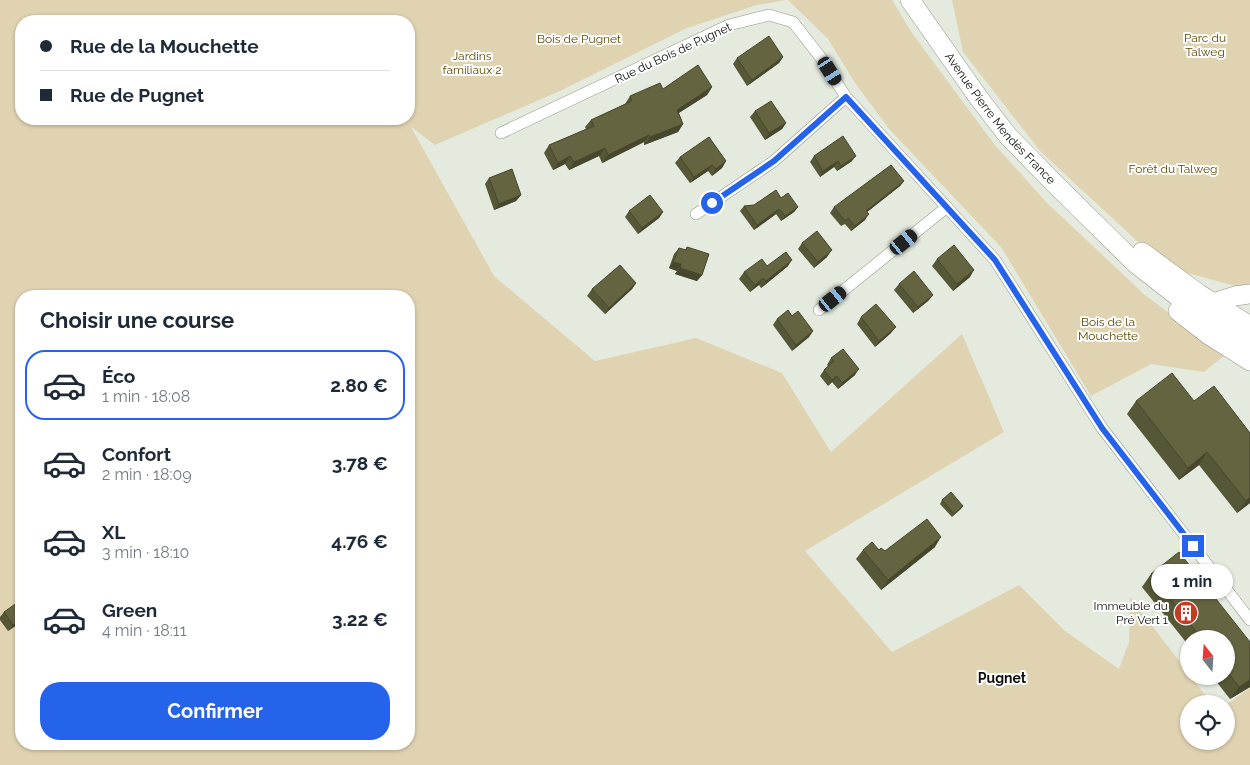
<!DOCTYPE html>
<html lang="fr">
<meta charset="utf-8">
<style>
:root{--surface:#fff;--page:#f2f2f3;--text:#1f2937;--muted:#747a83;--line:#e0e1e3;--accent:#2563eb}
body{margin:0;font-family:Raleway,sans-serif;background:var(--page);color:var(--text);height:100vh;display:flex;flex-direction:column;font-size:19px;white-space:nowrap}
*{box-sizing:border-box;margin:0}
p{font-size:16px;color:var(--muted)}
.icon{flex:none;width:28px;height:28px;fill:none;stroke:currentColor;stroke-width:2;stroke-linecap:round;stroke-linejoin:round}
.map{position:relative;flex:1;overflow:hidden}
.details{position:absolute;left:15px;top:290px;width:400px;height:460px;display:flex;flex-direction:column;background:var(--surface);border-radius:20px;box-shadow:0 1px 4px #0004}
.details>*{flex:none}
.top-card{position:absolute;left:15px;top:15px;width:400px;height:110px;border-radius:20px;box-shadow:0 1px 4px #0004;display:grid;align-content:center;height:110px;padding:0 25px;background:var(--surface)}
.needle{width:32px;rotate:343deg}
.fabs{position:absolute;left:1180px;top:630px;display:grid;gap:10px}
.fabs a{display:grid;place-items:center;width:55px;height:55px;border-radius:50%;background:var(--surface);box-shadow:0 1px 4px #0004;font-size:25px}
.end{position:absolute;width:22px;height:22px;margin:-11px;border:6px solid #2563eb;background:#fff;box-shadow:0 0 0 2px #fff}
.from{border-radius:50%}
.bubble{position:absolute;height:35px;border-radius:18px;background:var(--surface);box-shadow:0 1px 4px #0004;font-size:16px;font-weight:700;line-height:35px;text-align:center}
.car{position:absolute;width:15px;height:30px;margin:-15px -8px;border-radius:6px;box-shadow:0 0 4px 1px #0007;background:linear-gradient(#222 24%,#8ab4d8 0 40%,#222 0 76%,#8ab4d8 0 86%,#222 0)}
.top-card b{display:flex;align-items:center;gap:18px;height:48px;font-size:19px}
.top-card b+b{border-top:1px solid var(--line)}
.top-card i{width:12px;height:12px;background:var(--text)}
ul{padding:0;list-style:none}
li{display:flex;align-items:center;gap:15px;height:70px;margin:0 10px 8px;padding:0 15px;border:2px solid transparent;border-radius:20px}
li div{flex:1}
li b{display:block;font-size:19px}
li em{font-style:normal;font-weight:700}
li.active{border-color:var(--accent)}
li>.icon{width:45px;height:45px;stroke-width:1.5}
h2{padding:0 25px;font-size:22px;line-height:60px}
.button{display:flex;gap:10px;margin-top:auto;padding:10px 25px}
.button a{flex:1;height:58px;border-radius:20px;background:var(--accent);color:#fff;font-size:20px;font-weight:700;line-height:58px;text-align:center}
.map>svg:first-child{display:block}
.green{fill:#e0d3b2;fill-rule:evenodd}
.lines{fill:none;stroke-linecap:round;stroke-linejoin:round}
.street-casing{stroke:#91978b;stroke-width:12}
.primary-casing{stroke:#91978b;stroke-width:20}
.street{stroke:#fff;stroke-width:11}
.primary{stroke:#fff;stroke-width:19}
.wall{fill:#565737}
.shaded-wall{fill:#46472d}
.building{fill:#646540;stroke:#46472d}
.route{stroke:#2563eb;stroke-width:6}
.labels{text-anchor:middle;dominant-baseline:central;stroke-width:4;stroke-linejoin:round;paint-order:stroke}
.park-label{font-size:12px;fill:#5d4900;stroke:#fff}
.street-label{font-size:12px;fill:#0d0f0a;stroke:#fff}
.poi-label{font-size:12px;fill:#0d0f0a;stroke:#fff;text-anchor:end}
.neighbourhood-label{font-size:14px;font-weight:bold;fill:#0d0f0a;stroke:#fff}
</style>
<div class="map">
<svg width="1250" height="765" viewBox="0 0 1250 765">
<rect width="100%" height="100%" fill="#e4eade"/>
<!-- green -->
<path class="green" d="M0,0H786L757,5L687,28L560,91L435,145L411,127L494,276L595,361L696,338L782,373L831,452L962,334L1004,432L805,551L892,652L1019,585L1065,631L1119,669L1129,642L1130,597L1212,704H1189V741H1226V705L1250,688V765H0ZM21,21H409V119H21ZM21,296H409V744H21Z
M788,0H892L912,33L994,144L1047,203L1145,295L1225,355L1204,372L1151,364L1091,396L1001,247L890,130L855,83L828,39Z
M952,0H1250V290L1165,267L1041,152L963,52Z"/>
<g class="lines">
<!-- street casing -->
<g class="street-casing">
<path id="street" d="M501,133L729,25L769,15L793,22L821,58L846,97L995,260L1102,428L1250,620
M696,214L774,161L846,97
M819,310L947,207"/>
</g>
<!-- primary casing -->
<g class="primary-casing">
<g id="primary">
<path id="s1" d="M910,0L978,97L1008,136L1054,183L1135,263L1190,306L1250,343"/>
<path d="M1142,252L1199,294L1250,326"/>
<path d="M1213,303L1235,296L1250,294"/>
<path d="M1178,311L1209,335L1250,361"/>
</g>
</g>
<!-- street -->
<use href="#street" class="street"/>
<!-- primary -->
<use href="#primary" class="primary"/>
</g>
<!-- wall -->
<path class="wall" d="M783,57L779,63L747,86L733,64L737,58Z
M712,87L707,95L679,113L683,124L678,132L644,145V142L602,163L599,156L569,170L565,164L553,170L544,153L549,145L586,129L585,127L591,120L625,104L630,96L663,89Z
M755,111L786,123L782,129L765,140L750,117Z
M814,156L852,161L837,171L834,167L820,177L810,162Z
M680,157L726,161L722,168L712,176L708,171L690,183L675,163Z
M489,178L521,195L516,201L494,210L485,184Z
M904,181L900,186L867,212L865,220L851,231L845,224L841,226L830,213L834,207Z
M781,198L798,207L794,212L781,221L776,214L754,230L740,211L744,206L754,205Z
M629,211L663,212L659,218L638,234L625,217Z
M802,243L827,257L814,268L798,249Z
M687,247L702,275L697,281L675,274L677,271L669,268L674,254L679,248L685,250Z
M937,259L970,277L953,291L932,266Z
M767,266H788L761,288L759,285L750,292L739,279L744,272Z
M636,283L632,289L605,314L587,296L592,289Z
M899,284L933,295L928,301L913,313L894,290Z
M792,316L813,331L809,337L792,351L773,325L777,319Z
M861,317L891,333L875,347L857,324Z
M831,358L855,375L838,389L832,382L828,386L820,376L824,370L828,366L827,365Z
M1136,401H1194L1250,433V503L1237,513L1199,465L1179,480L1127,414Z
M942,500L963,506L961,509L952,517L940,504Z
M935,547L881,590L856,559L863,550H879L885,551Z
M1151,574L1250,642V687L1230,699L1212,676H1226V639H1189V646L1142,587Z
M4,612L21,622L8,631L0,620V617Z"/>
<!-- shaded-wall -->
<path class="shaded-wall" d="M783,57L779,63L747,86L752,80Z
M712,87L707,95L672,117L677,110Z
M786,123L782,129L765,140L769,133Z
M683,124L678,132L644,145L650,137Z
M649,135L644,142L602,163L608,155Z
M605,148L599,156L569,170L574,162Z
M570,156L565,164L553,170L558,163Z
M856,156L852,161L837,171L841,166Z
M726,161L722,168L712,176L716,169Z
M838,161L834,167L820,177L823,171Z
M712,165L708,171L690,183L694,177Z
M904,181L900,186L862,216L866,211Z
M521,195L516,201L494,210L499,204Z
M798,207L794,212L781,221L785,216Z
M779,209L776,214L754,230L757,225Z
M663,212L659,218L638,234L642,228Z
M869,214L865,220L851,231L855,226Z
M832,250L827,257L814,268L818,262Z
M792,260L788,266L761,288L766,281Z
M673,262L681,264L677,271L669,268Z
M680,268L702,275L697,281L675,274Z
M974,270L970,277L953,291L957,284Z
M763,278L759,285L750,292L755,285Z
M636,283L632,289L605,314L609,308Z
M933,295L928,301L913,313L918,307Z
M896,327L891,333L875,347L879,341Z
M813,331L809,337L792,351L796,345Z
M859,369L855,375L838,389L842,383Z
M837,376L832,382L828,386L832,380Z
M1207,452L1199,465L1179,480L1188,468Z
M1250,497V503L1237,513L1246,501Z
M941,537L935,547L881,590L888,580Z
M21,619V622L8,631L13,625Z
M1250,680V687L1230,699L1239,687Z"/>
<!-- building -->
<path class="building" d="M769,36L783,57L752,80L737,58Z
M698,65L712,87L677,110L683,124L650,137L649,135L608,155L605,148L574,162L570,156L558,163L549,145L594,126L591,120L632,101L630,96L660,83L663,89Z
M771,101L786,123L769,133L755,111Z
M843,136L856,156L841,166L838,161L823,171L814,156Z
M709,137L726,161L716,169L712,165L694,177L680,157Z
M891,165L904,181L866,211L869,214L855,226L848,218L845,221L834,207Z
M512,169L521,195L499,204L489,178Z
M776,190L781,198L788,193L798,207L785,216L779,209L757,225L744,206L754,205Z
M650,195L663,212L642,228L629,211Z
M817,231L832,250L818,262L802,243Z
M954,245L974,270L957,284L937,259Z
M687,247L709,254L702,275L680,268L681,264L673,262L679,248L686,250Z
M786,252L792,260L766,281L763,278L755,285L744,272L762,259L767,266Z
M620,265L636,283L609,308L592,289Z
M914,271L933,295L918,307L899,284Z
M876,304L896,327L879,341L861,317Z
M788,310L792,316L798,311L813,331L796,345L777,319Z
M843,349L859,369L842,383L837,376L832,380L824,370L834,361L831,358Z
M1172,373L1194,401L1214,386L1250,433V497L1246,501L1207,452L1188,468L1136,401Z
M951,492L963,506L954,514L942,500Z
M927,519L941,537L888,580L863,550L872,542L879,550L881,548L885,551Z
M1179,552L1250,642V680L1239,687L1226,670V639H1202L1151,574Z
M21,600V619L13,625L4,612Z"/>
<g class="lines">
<!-- route -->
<path class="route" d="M712,203L774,161L846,97L995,260L1102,428L1193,546"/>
</g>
<!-- icons -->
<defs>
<g id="building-disc" transform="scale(1.25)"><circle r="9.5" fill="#c73b24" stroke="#fff"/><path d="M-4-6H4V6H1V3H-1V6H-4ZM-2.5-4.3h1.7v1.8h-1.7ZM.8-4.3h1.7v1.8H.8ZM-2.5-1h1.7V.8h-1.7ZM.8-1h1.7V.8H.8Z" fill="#fff"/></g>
</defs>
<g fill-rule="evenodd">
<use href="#building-disc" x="1186" y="613"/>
</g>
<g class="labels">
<!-- park labels -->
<g class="park-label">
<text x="1205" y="38">Parc du<tspan x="1205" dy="14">Talweg</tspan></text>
<text x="579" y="39">Bois de Pugnet</text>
<text x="472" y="56">Jardins<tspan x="472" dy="14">familiaux 2</tspan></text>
<text x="1173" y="169">Forêt du Talweg</text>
<text x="1108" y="322">Bois de la<tspan x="1108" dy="14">Mouchette</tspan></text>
</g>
<!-- street labels -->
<g class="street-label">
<text transform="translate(673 53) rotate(-25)">Rue du Bois de Pugnet</text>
<text stroke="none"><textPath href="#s1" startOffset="149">Avenue Pierre Mendès France</textPath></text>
</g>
<!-- poi labels -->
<g class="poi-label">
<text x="1168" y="606">Immeuble du<tspan x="1168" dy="14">Pré Vert 1</tspan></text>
</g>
<!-- neighbourhood labels -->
<g class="neighbourhood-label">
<text x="1002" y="678">Pugnet</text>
</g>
</g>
</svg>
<div class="fabs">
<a><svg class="needle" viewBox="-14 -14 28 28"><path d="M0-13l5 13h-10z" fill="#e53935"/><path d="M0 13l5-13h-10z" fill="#747a83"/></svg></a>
<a><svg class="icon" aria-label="locate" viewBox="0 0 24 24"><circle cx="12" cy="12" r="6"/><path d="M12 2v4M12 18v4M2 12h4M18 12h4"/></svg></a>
</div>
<i class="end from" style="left:712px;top:203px"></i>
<i class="end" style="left:1193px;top:546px"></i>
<div class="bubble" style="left:1151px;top:564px;width:82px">1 min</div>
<i class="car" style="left:830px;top:71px;rotate:148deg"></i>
<i class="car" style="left:904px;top:242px;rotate:51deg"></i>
<i class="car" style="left:833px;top:299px;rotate:51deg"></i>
<div class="top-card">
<b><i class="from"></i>Rue de la Mouchette</b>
<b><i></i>Rue de Pugnet</b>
</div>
<section class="details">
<h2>Choisir une course</h2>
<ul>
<li class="active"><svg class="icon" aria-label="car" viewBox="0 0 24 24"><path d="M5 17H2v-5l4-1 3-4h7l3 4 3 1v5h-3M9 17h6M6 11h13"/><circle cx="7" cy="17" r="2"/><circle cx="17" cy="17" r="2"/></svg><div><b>Éco</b><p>1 min · 18:08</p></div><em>2.80 €</em></li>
<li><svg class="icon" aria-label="car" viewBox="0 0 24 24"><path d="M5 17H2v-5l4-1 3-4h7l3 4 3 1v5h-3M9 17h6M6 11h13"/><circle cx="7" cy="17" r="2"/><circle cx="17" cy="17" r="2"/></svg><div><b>Confort</b><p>2 min · 18:09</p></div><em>3.78 €</em></li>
<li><svg class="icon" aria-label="car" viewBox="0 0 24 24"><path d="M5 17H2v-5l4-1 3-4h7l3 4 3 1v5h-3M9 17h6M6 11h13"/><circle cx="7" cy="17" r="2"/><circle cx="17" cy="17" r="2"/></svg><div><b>XL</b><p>3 min · 18:10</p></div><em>4.76 €</em></li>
<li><svg class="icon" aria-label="car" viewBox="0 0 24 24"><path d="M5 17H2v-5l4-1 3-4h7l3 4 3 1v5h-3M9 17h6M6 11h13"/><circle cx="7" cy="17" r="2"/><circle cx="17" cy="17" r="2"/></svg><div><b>Green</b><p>4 min · 18:11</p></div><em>3.22 €</em></li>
</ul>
<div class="button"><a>Confirmer</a></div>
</section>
</div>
